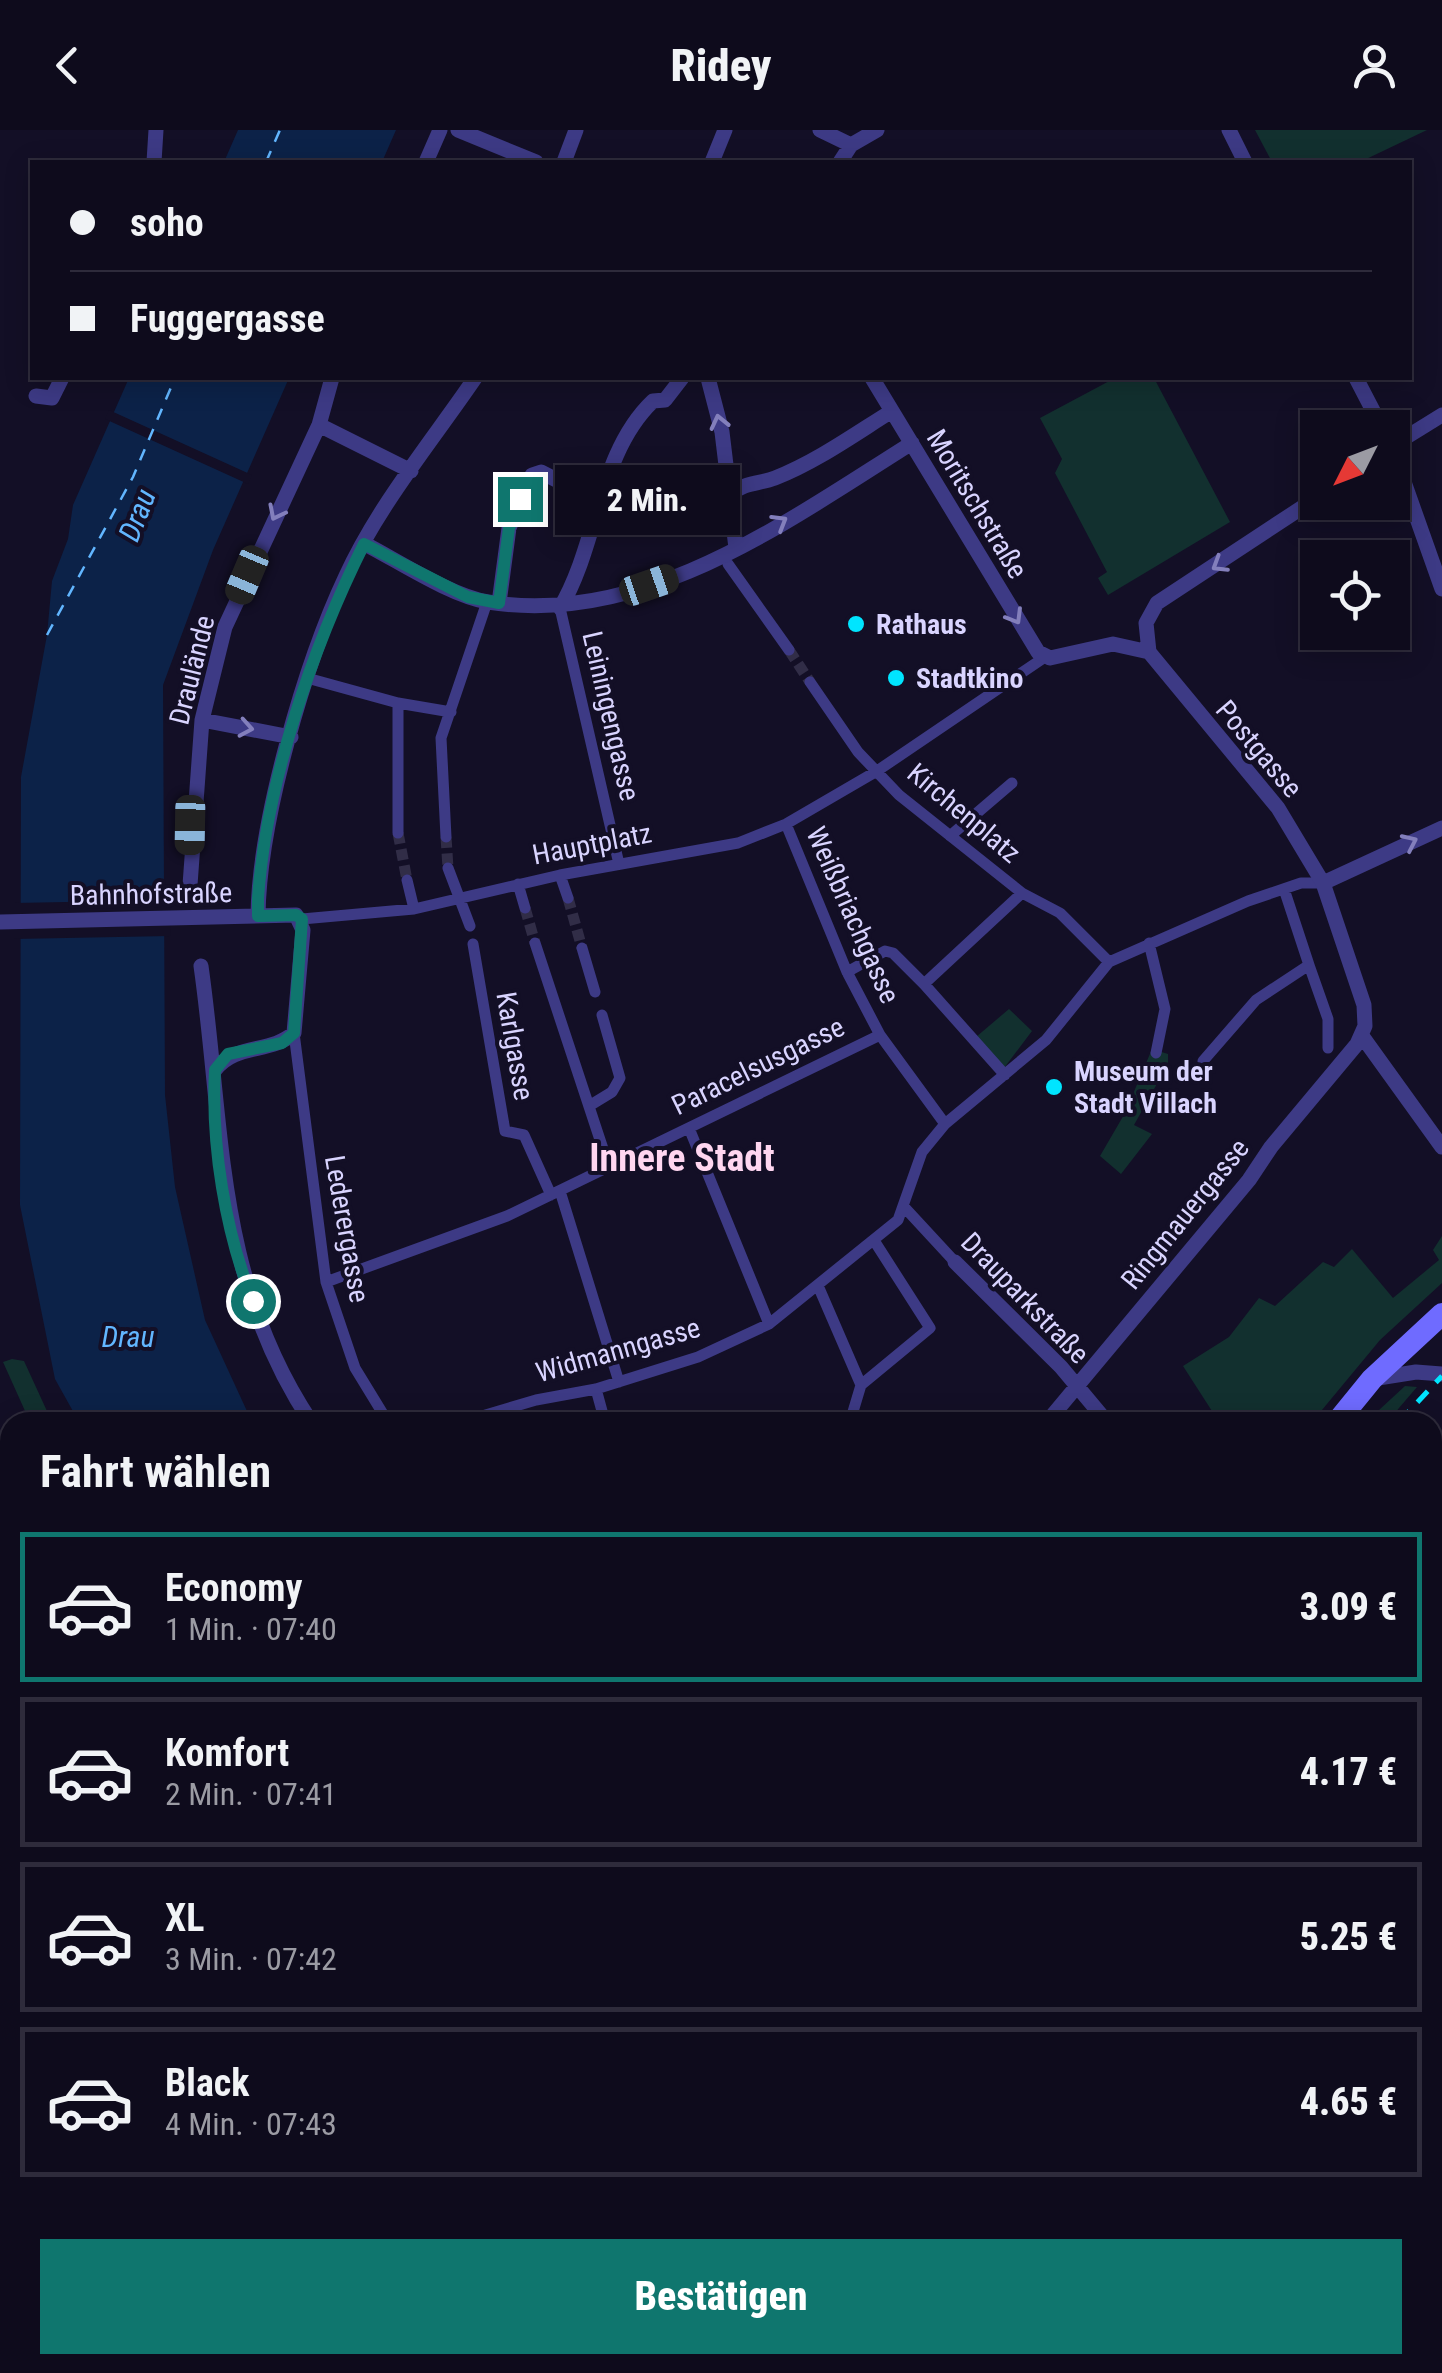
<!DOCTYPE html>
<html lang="de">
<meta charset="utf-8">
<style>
:root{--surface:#0e0b1c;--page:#171425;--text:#f1f3f6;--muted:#9b9ba3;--line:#2e2b3b;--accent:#0f766e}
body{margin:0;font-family:"Roboto Condensed",sans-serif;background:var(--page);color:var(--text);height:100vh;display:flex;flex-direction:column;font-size:38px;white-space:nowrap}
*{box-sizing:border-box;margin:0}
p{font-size:32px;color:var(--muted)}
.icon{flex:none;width:55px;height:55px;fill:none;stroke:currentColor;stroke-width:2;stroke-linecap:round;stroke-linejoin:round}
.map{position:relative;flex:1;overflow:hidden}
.drawer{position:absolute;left:0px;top:1282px;width:1442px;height:962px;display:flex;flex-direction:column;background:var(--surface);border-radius:30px 30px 0 0;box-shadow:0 5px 25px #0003,0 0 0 2px var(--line)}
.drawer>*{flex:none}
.hud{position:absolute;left:30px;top:30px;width:1382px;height:220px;border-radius:0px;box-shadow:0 5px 25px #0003,0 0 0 2px var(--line);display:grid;align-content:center;height:220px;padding:0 40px;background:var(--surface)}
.needle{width:65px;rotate:228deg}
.tools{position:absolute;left:1300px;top:280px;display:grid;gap:20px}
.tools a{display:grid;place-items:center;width:110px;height:110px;border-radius:0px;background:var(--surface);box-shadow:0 5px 25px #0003,0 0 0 2px var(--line);font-size:50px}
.end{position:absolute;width:45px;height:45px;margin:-22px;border:12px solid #0f766e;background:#fff;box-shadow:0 0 0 5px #fff}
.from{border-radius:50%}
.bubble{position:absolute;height:70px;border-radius:0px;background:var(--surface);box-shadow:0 5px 25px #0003,0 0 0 2px var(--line);font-size:32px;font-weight:800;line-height:70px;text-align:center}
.car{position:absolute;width:30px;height:60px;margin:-30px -15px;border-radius:12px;box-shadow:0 0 8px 2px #0007;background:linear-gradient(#222 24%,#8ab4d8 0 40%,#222 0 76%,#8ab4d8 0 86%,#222 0)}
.hud b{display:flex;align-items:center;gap:35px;height:95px;font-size:38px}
.hud b+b{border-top:2px solid var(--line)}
.hud i{width:25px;height:25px;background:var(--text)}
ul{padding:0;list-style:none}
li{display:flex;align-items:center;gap:30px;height:150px;margin:0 20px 15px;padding:0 20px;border:5px solid var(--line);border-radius:0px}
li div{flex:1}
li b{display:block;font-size:38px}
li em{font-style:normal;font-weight:800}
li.current{border-color:var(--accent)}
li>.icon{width:90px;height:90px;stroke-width:1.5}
h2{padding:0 40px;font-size:45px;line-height:120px}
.action{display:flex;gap:20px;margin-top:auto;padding:20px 40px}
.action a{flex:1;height:115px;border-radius:0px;background:var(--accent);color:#fff;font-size:40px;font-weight:800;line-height:115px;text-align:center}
header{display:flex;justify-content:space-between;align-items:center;height:130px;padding:0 40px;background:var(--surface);font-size:45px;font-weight:800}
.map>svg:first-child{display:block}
.green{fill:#12302f}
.water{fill:#0c2248}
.pier{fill:#130f26}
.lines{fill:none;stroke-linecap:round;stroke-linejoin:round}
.ferry{stroke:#62b6ff;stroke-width:2.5;stroke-dasharray:12 10;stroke-linecap:butt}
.pedestrian-tunnel{stroke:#312d47;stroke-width:11;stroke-dasharray:11 5.5;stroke-linecap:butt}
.pedestrian{stroke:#3d3a85;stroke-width:11}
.minor{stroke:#3d3a85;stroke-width:15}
.tertiary{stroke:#3d3a85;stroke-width:20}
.secondary{stroke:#6f6bff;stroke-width:22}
.rail{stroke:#00e5ff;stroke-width:5;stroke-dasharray:15 12;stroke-linecap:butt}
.oneway{stroke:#837fbc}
.route{stroke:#0f766e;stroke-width:12}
.poi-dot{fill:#00e5ff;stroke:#130f26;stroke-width:4}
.labels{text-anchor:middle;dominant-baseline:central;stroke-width:8;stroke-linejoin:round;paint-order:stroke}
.street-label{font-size:28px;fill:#d9d4ff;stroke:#130f26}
.poi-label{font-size:28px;font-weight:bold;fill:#d9d4ff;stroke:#130f26;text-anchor:start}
.water-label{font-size:30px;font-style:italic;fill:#62b6ff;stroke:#130f26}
.district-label{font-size:38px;font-weight:bold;fill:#ffd6f0;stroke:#130f26}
</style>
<header><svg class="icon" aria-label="back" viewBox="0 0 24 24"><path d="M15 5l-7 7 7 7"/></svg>Ridey<svg class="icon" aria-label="person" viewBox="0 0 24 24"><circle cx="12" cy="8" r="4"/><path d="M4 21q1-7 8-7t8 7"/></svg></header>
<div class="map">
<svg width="1442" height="2243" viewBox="0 0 1442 2243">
<rect width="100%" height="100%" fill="#130f26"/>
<!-- green -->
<path class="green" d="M1255,0H1427L1360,32H1272Z
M1115,248H1154L1230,392L1108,465L1098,448L1107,442L1055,343L1062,329L1040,288Z
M1009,879L1032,901L1004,938L976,907Z
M1152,919L1168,924V934L1134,995L1152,1004L1121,1044L1100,1026L1125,983Z
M1442,1106V1153L1380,1210L1312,1292H1219L1183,1236L1229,1207L1259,1168L1275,1176L1323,1132L1334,1137L1352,1119L1393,1168L1439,1130L1433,1120Z
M12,1229L24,1231L52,1292H30L3,1232Z
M1405,1256L1417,1257L1387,1292H1366Z
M1433,2057L1442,2079V2243L1432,2223Z"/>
<!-- water -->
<path class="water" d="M238,0H396L382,32H224Z
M129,248H289L213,420L163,555L165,965L175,1057L205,1190L252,1292H79L55,1249L20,1075L21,647L47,505L52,451L68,409L73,375Z
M1223,2235H1395L1399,2243H1228Z"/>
<!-- pier -->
<path class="pier" d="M109,280L252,345L248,354L105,289Z
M171,770L170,806L14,809V773Z"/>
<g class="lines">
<!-- ferry -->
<path class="ferry" d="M266,32L280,0
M47,505L133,347L175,248"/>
<!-- pedestrian-tunnel -->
<path class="pedestrian-tunnel" d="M789,520L810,552
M398,703L407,750
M446,707L448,738
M568,768L582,818
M525,778L535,813"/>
<!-- pedestrian -->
<path class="pedestrian" d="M728,434L789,520
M560,478L619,734
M307,548L398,573L451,582
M810,552L858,622L899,665L1022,763L1060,783L1109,832
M398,573V703
M786,694L847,842L880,905L945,994
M950,706L1012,653
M446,707L441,608L487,472
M448,738L470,796
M560,745L568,768
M407,750L414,779
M518,754L525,778
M302,789L414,779L560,745L738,713L786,694L877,641L1045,527
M535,813L609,1037
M1149,813L1165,879L1156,923
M473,814L505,1001L524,1005L551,1065
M582,818L595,862
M1309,835L1328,889V918
M847,842L885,821L893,823L924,854L1022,763
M924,854L1005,945
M294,903L326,1152L355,1238L388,1292
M1203,931L1256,870L1309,835L1284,759
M589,976L612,962L620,948L602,885
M689,998L769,1194
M560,1061L619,1252
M906,1079L955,1132
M326,1152L507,1086L880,905
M819,1158L861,1255L852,1285
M861,1255L930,1198L875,1112
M596,1259L605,1292
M462,1292L536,1270L596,1259L698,1227L769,1194L898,1090L922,1022L945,994L1046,910L1109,832L1248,771L1301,753H1323"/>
<!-- minor -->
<path class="minor" d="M458,0L536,32
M820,0L851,15L877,0
M1229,0L1245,32
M154,32L156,0
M426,32L440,0
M564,32L576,0
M712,32L725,0
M840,32L851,15
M708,248L722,302L736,418
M872,248L1038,522L1050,528L1113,514L1149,522
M1356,248L1382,298
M36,266L52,268L62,248
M319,295L411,341
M1392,316L1442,285
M1392,318L1442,459
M731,364C745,352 759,354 775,348C816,332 855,304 892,281
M365,414C400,432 451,466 488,472C644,497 786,392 912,313
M499,473L509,398L532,345L541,342L601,373
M560,478C598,415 598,323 653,271L665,270L682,248
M202,590L291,607
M1323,753L1442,698
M190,755L202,590L225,497L319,295L332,248
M258,786C259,691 305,533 346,446C378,376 432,311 475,248
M0,792L296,785L303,800L294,903C270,924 236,913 215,940
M201,836C224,998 215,1148 311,1292
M1362,906L1442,1017
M955,1132L1061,1237L1107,1292
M1372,1249L1416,1242L1442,1244
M1047,1292L1249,1050L1271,1017L1357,914L1365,896L1364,875L1323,753L1278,678L1149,522L1146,493L1157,473L1318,367
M1432,1492L1442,1485
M1432,1556L1442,1550
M0,1641L10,1648
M0,1667L10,1660
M1432,1898L1442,1911
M0,1951L10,1953
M0,2039L8,2077L3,2094L0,2092
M393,2235L402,2243
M512,2235L513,2243"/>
<!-- tertiary -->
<path class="tertiary" d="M0,1719L10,1748"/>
<!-- secondary -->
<path class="secondary" d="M1337,1292L1372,1249L1442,1184
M0,2240L10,2232"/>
<!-- rail -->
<path class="rail" d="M1399,1292L1442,1246
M0,1838L10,1845
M0,1863L10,1871
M0,2157L10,2158
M455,2235L463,2243
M410,2243L413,2235"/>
</g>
<!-- one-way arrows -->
<defs><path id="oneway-chevron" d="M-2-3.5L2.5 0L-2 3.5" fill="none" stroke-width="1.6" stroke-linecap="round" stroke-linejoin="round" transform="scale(2.5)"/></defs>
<g class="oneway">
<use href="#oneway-chevron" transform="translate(719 292) rotate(-103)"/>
<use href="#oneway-chevron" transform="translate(276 383) rotate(117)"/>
<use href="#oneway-chevron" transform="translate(780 392) rotate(-31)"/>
<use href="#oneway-chevron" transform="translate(1219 435) rotate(148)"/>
<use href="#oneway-chevron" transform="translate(1015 487) rotate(59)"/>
<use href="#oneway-chevron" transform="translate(246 598) rotate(10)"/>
<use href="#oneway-chevron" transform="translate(1410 712) rotate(-25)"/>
</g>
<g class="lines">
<!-- route -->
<path class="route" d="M253,1171C225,1102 211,1014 215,940L228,924L282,913L294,903L302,789L296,785L258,786V768C266,653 313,516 364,414L468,467L499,473L509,398L520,369"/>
</g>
<!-- markers -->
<g class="poi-dot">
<circle cx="856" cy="494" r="10"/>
<circle cx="896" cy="548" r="10"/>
<circle cx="1054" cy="957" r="10"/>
</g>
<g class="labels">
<!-- street labels -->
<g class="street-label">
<text transform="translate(977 374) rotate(59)">Moritschstraße</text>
<text transform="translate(192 540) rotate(-76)">Draulände</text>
<text transform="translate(611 586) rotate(77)">Leiningengasse</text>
<text transform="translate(1259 619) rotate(50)">Postgasse</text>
<text transform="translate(964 683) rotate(40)">Kirchenplatz</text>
<text transform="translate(592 714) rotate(-11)">Hauptplatz</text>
<text transform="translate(151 764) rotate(-1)">Bahnhofstraße</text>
<text transform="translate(853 785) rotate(66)">Weißbriachgasse</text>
<text transform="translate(515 916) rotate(80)">Karlgasse</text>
<text transform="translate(758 936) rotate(-26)">Paracelsusgasse</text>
<text transform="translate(1185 1084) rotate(-51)">Ringmauergasse</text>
<text transform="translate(347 1099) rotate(80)">Lederergasse</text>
<text transform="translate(1025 1168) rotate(46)">Drauparkstraße</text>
<text transform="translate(618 1220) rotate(-16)">Widmanngasse</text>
</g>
<!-- poi labels -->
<g class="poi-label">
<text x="876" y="494">Rathaus</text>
<text x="916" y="548">Stadtkino</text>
<text x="1074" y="941">Museum der<tspan x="1074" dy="32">Stadt Villach</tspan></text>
</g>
<!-- water labels -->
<g class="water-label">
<text transform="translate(137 385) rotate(-69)">Drau</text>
<text x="128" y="1206">Drau</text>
</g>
<!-- district labels -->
<g class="district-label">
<text x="682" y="1028">Innere Stadt</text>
</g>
</g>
</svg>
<div class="tools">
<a><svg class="needle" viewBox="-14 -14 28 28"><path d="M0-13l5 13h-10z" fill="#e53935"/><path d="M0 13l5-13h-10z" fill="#9b9ba3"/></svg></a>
<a><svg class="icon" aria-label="locate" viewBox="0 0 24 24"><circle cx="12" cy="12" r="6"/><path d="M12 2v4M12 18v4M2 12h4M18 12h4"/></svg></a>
</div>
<i class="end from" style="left:253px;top:1171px"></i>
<i class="end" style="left:520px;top:369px"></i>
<div class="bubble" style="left:555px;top:335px;width:185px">2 Min.</div>
<i class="car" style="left:247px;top:445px;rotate:203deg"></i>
<i class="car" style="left:649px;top:455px;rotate:71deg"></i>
<i class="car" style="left:190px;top:695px;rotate:181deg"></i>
<div class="hud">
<b><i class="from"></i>soho</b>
<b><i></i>Fuggergasse</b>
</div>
<section class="drawer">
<h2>Fahrt wählen</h2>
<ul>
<li class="current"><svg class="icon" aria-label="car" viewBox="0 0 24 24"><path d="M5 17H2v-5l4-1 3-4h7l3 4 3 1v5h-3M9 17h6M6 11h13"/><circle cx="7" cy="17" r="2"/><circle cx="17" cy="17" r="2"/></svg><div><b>Economy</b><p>1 Min. · 07:40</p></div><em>3.09 €</em></li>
<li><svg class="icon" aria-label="car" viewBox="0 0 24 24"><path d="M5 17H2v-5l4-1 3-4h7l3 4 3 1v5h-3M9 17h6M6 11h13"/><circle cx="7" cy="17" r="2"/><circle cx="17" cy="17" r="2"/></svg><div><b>Komfort</b><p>2 Min. · 07:41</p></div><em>4.17 €</em></li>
<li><svg class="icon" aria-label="car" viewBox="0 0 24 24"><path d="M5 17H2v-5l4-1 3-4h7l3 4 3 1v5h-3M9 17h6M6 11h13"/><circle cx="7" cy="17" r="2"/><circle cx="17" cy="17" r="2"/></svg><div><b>XL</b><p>3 Min. · 07:42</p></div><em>5.25 €</em></li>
<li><svg class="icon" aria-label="car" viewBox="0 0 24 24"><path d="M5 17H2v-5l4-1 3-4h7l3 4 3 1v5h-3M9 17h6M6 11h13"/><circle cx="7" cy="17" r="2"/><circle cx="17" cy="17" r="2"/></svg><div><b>Black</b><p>4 Min. · 07:43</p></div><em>4.65 €</em></li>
</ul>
<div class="action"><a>Bestätigen</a></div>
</section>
</div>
